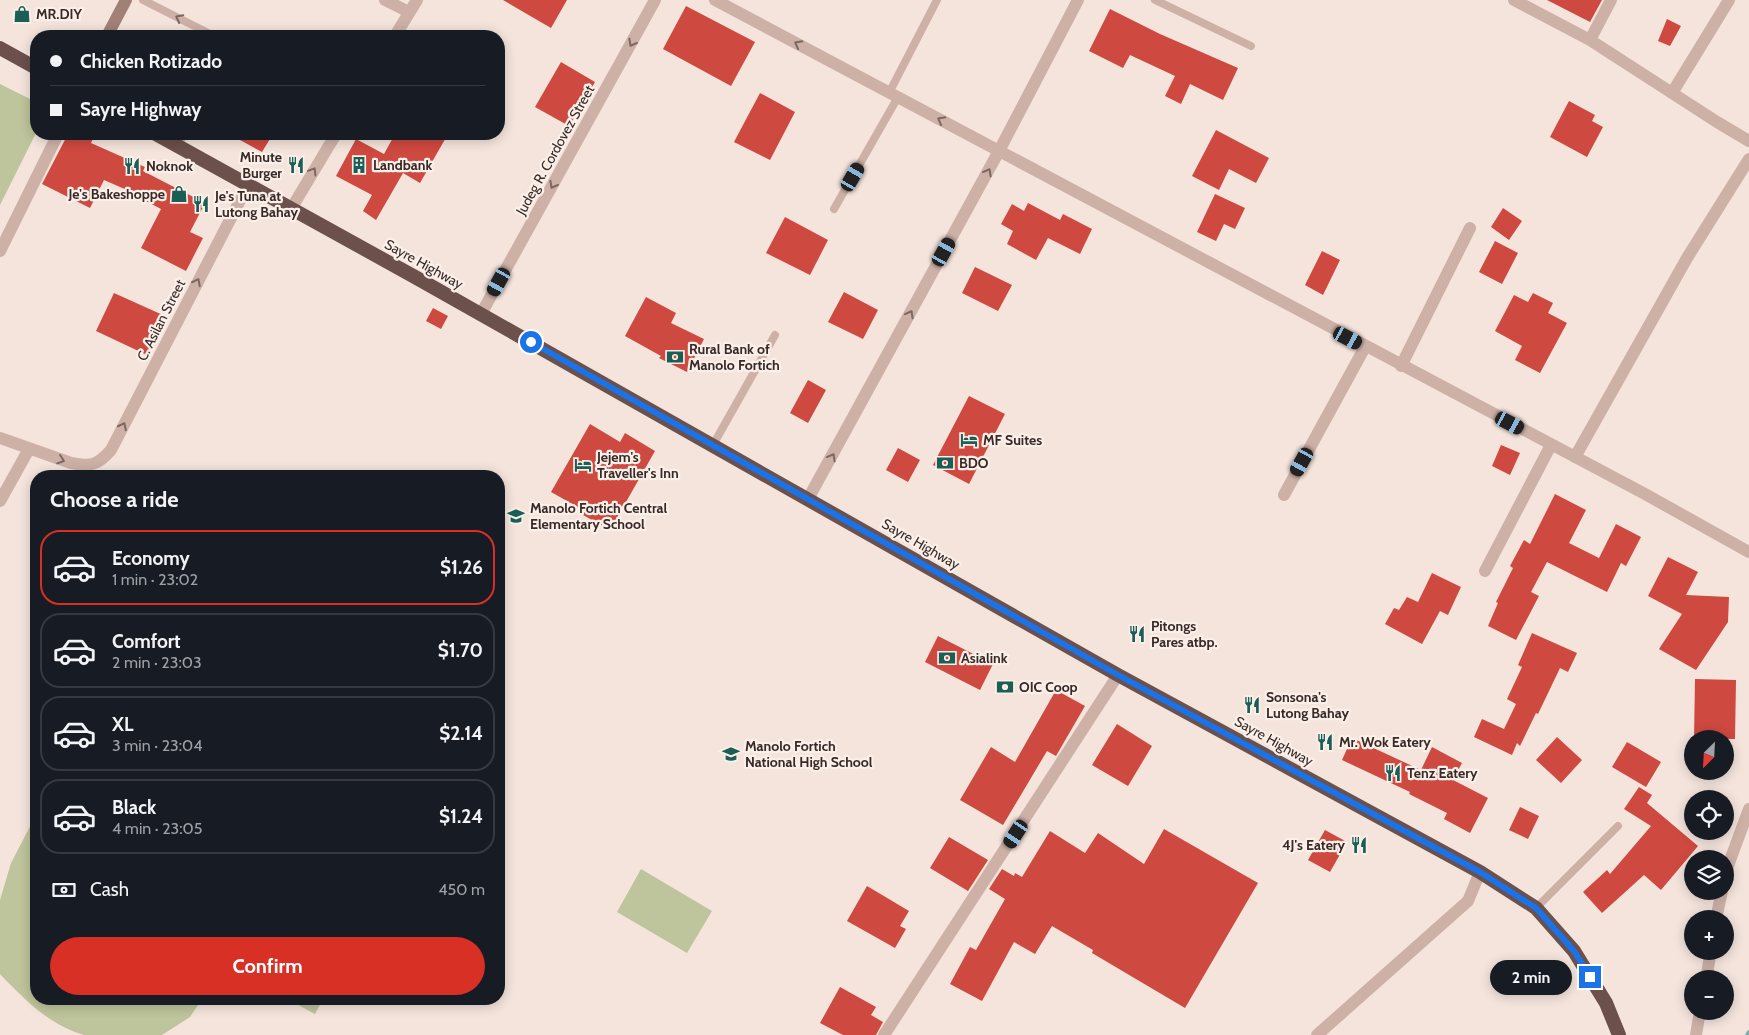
<!DOCTYPE html>
<meta charset="utf-8">
<style>
:root{--surface:#171b24;--page:#20242c;--text:#f1f3f6;--muted:#9ea1a6;--line:#363941;--accent:#d93025}
body{margin:0;font-family:Cabin,sans-serif;background:var(--page);color:var(--text);height:100vh;display:flex;flex-direction:column;font-size:19px;white-space:nowrap}
*{box-sizing:border-box;margin:0}
p{font-size:16px;color:var(--muted)}
.icon{flex:none;width:28px;height:28px;fill:none;stroke:currentColor;stroke-width:2;stroke-linecap:round;stroke-linejoin:round}
.map{position:relative;flex:1;overflow:hidden}
.panel{position:absolute;left:30px;top:470px;width:475px;height:535px;display:flex;flex-direction:column;background:var(--surface);border-radius:20px;box-shadow:0 2px 12px #0003}
.panel>*{flex:none}
.guide{position:absolute;left:30px;top:30px;width:475px;height:110px;border-radius:20px;box-shadow:0 2px 12px #0003;display:grid;align-content:center;height:110px;padding:0 20px;background:var(--surface)}
.needle{width:32px;rotate:204deg}
.fabs{position:absolute;left:1684px;top:730px;display:grid;gap:10px}
.fabs a{display:grid;place-items:center;width:50px;height:50px;border-radius:50%;background:var(--surface);box-shadow:0 2px 12px #0003;font-size:25px}
.end{position:absolute;width:22px;height:22px;margin:-11px;border:6px solid #1a73e8;background:#fff;box-shadow:0 0 0 2px #fff}
.from{border-radius:50%}
.bubble{position:absolute;height:35px;border-radius:18px;background:var(--surface);box-shadow:0 2px 12px #0003;font-size:16px;font-weight:700;line-height:35px;text-align:center}
.car{position:absolute;width:15px;height:30px;margin:-15px -8px;border-radius:6px;box-shadow:0 0 4px 1px #0007;background:linear-gradient(#222 24%,#8ab4d8 0 40%,#222 0 76%,#8ab4d8 0 86%,#222 0)}
.guide b{display:flex;align-items:center;gap:18px;height:48px;font-size:19px}
.guide b+b{border-top:1px solid var(--line)}
.guide i{width:12px;height:12px;background:var(--text)}
ul{padding:0;list-style:none}
li{display:flex;align-items:center;gap:15px;height:75px;margin:0 10px 8px;padding:0 10px;border:2px solid var(--line);border-radius:20px}
li div{flex:1}
li b{display:block;font-size:19px}
li em{font-style:normal;font-weight:700}
li.selected{border-color:var(--accent)}
li>.icon{width:45px;height:45px;stroke-width:1.5}
h2{padding:0 20px;font-size:22px;line-height:60px}
.pay{display:flex;align-items:center;gap:12px;height:55px;padding:0 20px;font-size:19px}
.pay p{margin-inline-start:auto}
.cta{display:flex;gap:10px;margin-top:auto;padding:10px 20px}
.cta a{flex:1;height:58px;border-radius:30px;background:var(--accent);color:#fff;font-size:20px;font-weight:700;line-height:58px;text-align:center}
.map>svg:first-child{display:block}
.green{fill:#bec49b}
.lines{fill:none;stroke-linecap:round;stroke-linejoin:round}
.stream{stroke:#79b3ab;stroke-width:5.5}
.building{fill:#ce4940}
.service{stroke:#cdb1a7;stroke-width:8}
.minor{stroke:#cdb1a7;stroke-width:12}
.tertiary{stroke:#cdb1a7;stroke-width:12}
.secondary{stroke:#a18078;stroke-width:12}
.trunk{stroke:#6b504c;stroke-width:14}
.oneway{stroke:#7c6761}
.route{stroke:#1a73e8;stroke-width:6}
.labels{text-anchor:middle;dominant-baseline:central;stroke-width:4.5;stroke-linejoin:round;paint-order:stroke}
.poi-label{font-size:14px;font-weight:bold;fill:#392a28;stroke:#fbf0e9;text-anchor:start}
.street-label{font-size:14px;fill:#392a28;stroke:#fbf0e9}
</style>
<div class="map">
<svg width="1749" height="1035" viewBox="0 0 1749 1035">
<rect width="100%" height="100%" fill="#f4e4dc"/>
<!-- green -->
<path class="green" d="M0,84L36,102V133L0,205Z
M36,815V999H202L190,1017L162,1035H84C49,1025 24,999 0,974V900L11,863Z
M641,869L712,911L687,953L617,912Z
M287,999H323L315,1014Z"/>
<g class="lines">
<!-- stream -->
<path class="stream" d="M1748,1035L1749,1033"/>
</g>
<!-- building -->
<path class="building" d="M503,0H567L551,28Z
M1547,0H1602L1590,22Z
M686,6L755,42L731,86L663,49Z
M1110,9L1160,34L1238,68L1223,100L1190,84L1181,104L1165,96L1175,76L1130,55L1123,68L1089,51Z
M1667,19L1681,26L1670,46L1658,41Z
M561,62L595,82L569,126L535,107Z
M760,93L795,112L770,160L734,142Z
M1569,101L1595,115L1592,121L1603,127L1587,157L1550,137Z
M1216,130L1269,158L1256,183L1229,169L1219,190L1192,176Z
M68,134H95L91,143L145,167L143,171L205,203L190,232L203,238L186,271L141,248L161,209L142,199L143,197L104,180L90,208L42,184Z
M229,134H273L262,152Z
M395,134H448L420,183L403,173L376,220L363,211L372,195L336,176L356,139L384,154Z
M1215,194L1245,208L1235,229L1224,224L1216,241L1197,232Z
M1028,203L1060,220L1063,214L1092,229L1080,254L1048,238L1036,260L1007,244L1013,231L1001,224L1012,204L1024,211Z
M1503,208L1522,221L1509,240L1491,227Z
M785,217L828,240L810,275L766,253Z
M1495,241L1518,253L1502,284L1479,272Z
M1322,251L1340,260L1323,295L1305,285Z
M975,267L1012,285L998,311L962,293Z
M844,292L878,310L863,339L828,322Z
M114,293L165,316L147,355L96,331Z
M1533,293L1553,303L1548,313L1567,323L1540,373L1515,360L1522,346L1495,331L1514,295L1528,302Z
M646,297L676,313L671,323L704,339L687,372L659,358L661,356L625,336Z
M433,308L448,316L441,329L426,321Z
M808,380L826,390L808,423L790,413Z
M969,396L1005,414L969,484L933,465Z
M590,424L620,442L625,433L655,451L610,530L583,515L585,511L551,492Z
M1501,445L1520,453L1510,475L1492,466Z
M898,448L920,460L908,482L886,470Z
M1555,494L1586,510L1569,543L1599,558L1616,524L1641,537L1626,566L1621,563L1607,592L1547,562L1531,592L1539,596L1516,640L1488,626L1498,603L1496,602L1513,568L1510,566L1524,540L1530,544Z
M1668,557L1698,572L1686,595L1729,597L1728,622L1696,670L1659,649L1682,614L1648,596Z
M1432,573L1461,587L1448,615L1440,611L1422,644L1385,624L1394,608L1399,610L1407,597L1418,602Z
M1532,633L1577,653L1568,672L1560,668L1538,714L1536,713L1520,746L1517,743L1512,755L1474,737L1482,719L1504,729L1516,704L1507,699L1522,667L1518,665Z
M938,636L993,664L980,690L925,662Z
M1695,679L1736,680L1735,739H1694Z
M1056,690L1085,706L1056,756L1047,751L1003,825L960,800L991,747L1015,762Z
M1117,724L1152,746L1128,786L1092,765Z
M1557,737L1582,760L1561,783L1536,760Z
M1352,738L1421,770L1432,747L1462,763L1453,780L1488,798L1470,833L1444,819L1447,813L1409,794L1410,792L1342,760Z
M1627,742L1661,762L1646,787L1612,767Z
M1639,787L1652,795L1647,803L1698,846L1661,890L1644,875L1602,913L1583,892L1607,870L1610,874L1651,826L1624,809Z
M1520,807L1539,816L1528,839L1509,830Z
M1164,829L1258,883L1185,1008L1092,953L1093,950L1052,926L1035,954L1014,942L982,1001L950,984L970,947L976,950L1005,899L989,889L1002,869L1014,876L1015,873L1022,877L1050,831L1085,853L1098,833L1144,864Z
M1325,830L1347,842L1330,872L1308,860Z
M949,837L988,860L968,891L930,868Z
M867,886L909,911L900,926L906,929L895,948L847,921Z
M840,987L876,1007L871,1015L883,1022L876,1035H843L820,1023Z"/>
<g class="lines">
<!-- service -->
<path class="service" d="M143,0L214,36
M1155,0L1251,46
M889,93L937,0
M178,146L184,134
M834,209L898,97
M713,445L775,335
M1536,908L1618,826"/>
<!-- minor -->
<path class="minor" d="M385,0L409,12
M1514,0L1590,40L1717,122L1749,141
M395,36L417,0
M1590,40L1611,0
M1672,93L1729,0
M291,209L336,134
M0,251L58,134
M481,314L655,0
M1401,366L1470,228
M0,438L71,463C91,467 98,465 111,450L248,185
M1575,457L1687,258L1749,159
M1284,495L1365,347
M808,499L999,151L1078,0
M0,501L29,449
M1485,571L1551,445
M884,1035L1118,675
M1317,1035L1468,901L1480,872"/>
<!-- tertiary -->
<path class="tertiary" d="M715,0L1645,494L1749,552
M1725,880L1729,863L1749,809
M1716,919L1722,891
M1706,979L1711,951
M1696,1035L1700,1011"/>
<!-- secondary -->
<path class="secondary" d="M107,36L126,0"/>
<!-- trunk -->
<path class="trunk" d="M0,48L36,68
M156,134L415,277L1118,675L1480,872L1536,908L1574,951L1606,1003L1619,1035"/>
</g>
<!-- one-way arrows -->
<defs><path id="oneway-chevron" d="M-2-3.5L2.5 0L-2 3.5" fill="none" stroke-width="1.6" stroke-linecap="round" stroke-linejoin="round" transform="scale(1.25)"/></defs>
<g class="oneway">
<use href="#oneway-chevron" transform="translate(179 18) rotate(-153)"/>
<use href="#oneway-chevron" transform="translate(632 43) rotate(119)"/>
<use href="#oneway-chevron" transform="translate(798 44) rotate(-152)"/>
<use href="#oneway-chevron" transform="translate(941 120) rotate(-152)"/>
<use href="#oneway-chevron" transform="translate(313 171) rotate(-59)"/>
<use href="#oneway-chevron" transform="translate(988 172) rotate(-61)"/>
<use href="#oneway-chevron" transform="translate(553 185) rotate(119)"/>
<use href="#oneway-chevron" transform="translate(197 282) rotate(-63)"/>
<use href="#oneway-chevron" transform="translate(910 314) rotate(-61)"/>
<use href="#oneway-chevron" transform="translate(123 426) rotate(-63)"/>
<use href="#oneway-chevron" transform="translate(832 457) rotate(-61)"/>
<use href="#oneway-chevron" transform="translate(61 460) rotate(19)"/>
</g>
<g class="lines">
<!-- route -->
<path class="route" d="M531,342L1118,675L1480,872L1536,908L1574,951L1590,977"/>
</g>
<!-- icons -->
<defs>
<g id="shop-bare" transform="scale(1.35)"><path d="M-5-2.5h2.3a2.7 3.5 0 0 1 5.4 0H5L5.5 6h-11ZM-1.5-2.5h3a1.5 2.3 0 0 0-3 0Z" fill="#1a5e56" stroke="#fbf0e9" stroke-width="2.5" paint-order="stroke"/></g>
<g id="restaurant-bare" transform="scale(1.35)"><path d="M-5-6h1v4h1v-4h1v4h1v-4h1v5L-1.5 .5V6h-2V.5L-5-1ZM5-6V6H3V1.5H1.5Q1.5-4 5-6Z" fill="#1a5e56" stroke="#fbf0e9" stroke-width="2.5" paint-order="stroke"/></g>
<g id="building-bare" transform="scale(1.35)"><path d="M-4-6H4V6H1V3H-1V6H-4ZM-2.5-4.3h1.7v1.8h-1.7ZM.8-4.3h1.7v1.8H.8ZM-2.5-1h1.7V.8h-1.7ZM.8-1h1.7V.8H.8Z" fill="#1a5e56" stroke="#fbf0e9" stroke-width="2.5" paint-order="stroke"/></g>
<g id="bank-bare" transform="scale(1.35)"><path d="M-6-4H6V4H-6ZM0-2.3a2.3 2.3 0 1 0 0 4.6a2.3 2.3 0 1 0 0-4.6Z" fill="#1a5e56" stroke="#fbf0e9" stroke-width="2.5" paint-order="stroke"/></g>
<g id="hotel-bare" transform="scale(1.35)"><path d="M-6-4.5h1.5V1H6V5H4.5V3h-9V5H-6ZM-4 0a1.8 1.8 0 1 1 3.6 0ZM.5 0V-2.5h3Q6-2.5 6 0Z" fill="#1a5e56" stroke="#fbf0e9" stroke-width="2.5" paint-order="stroke"/></g>
<g id="school-bare" transform="scale(1.35)"><path d="M0-5L7-2L0 1L-7-2ZM-4 1L0 2.5L4 1V4Q0 6-4 4Z" fill="#1a5e56" stroke="#fbf0e9" stroke-width="2.5" paint-order="stroke"/></g>
</defs>
<g fill-rule="evenodd">
<use href="#shop-bare" x="22" y="14"/>
<use href="#restaurant-bare" x="296" y="165"/>
<use href="#building-bare" x="359" y="165"/>
<use href="#restaurant-bare" x="132" y="166"/>
<use href="#shop-bare" x="179" y="194"/>
<use href="#restaurant-bare" x="201" y="204"/>
<use href="#bank-bare" x="675" y="357"/>
<use href="#hotel-bare" x="969" y="440"/>
<use href="#bank-bare" x="945" y="463"/>
<use href="#hotel-bare" x="583" y="465"/>
<use href="#school-bare" x="516" y="516"/>
<use href="#restaurant-bare" x="1137" y="634"/>
<use href="#bank-bare" x="947" y="658"/>
<use href="#bank-bare" x="1005" y="687"/>
<use href="#restaurant-bare" x="1252" y="705"/>
<use href="#restaurant-bare" x="1325" y="742"/>
<use href="#school-bare" x="731" y="754"/>
<use href="#restaurant-bare" x="1393" y="773"/>
<use href="#restaurant-bare" x="1359" y="845"/>
</g>
<g class="labels">
<!-- poi labels -->
<g class="poi-label">
<text x="36" y="14">MR.DIY</text>
<text x="282" y="157" text-anchor="end">Minute<tspan x="282" dy="16">Burger</tspan></text>
<text x="373" y="165">Landbank</text>
<text x="146" y="166">Noknok</text>
<text x="165" y="194" text-anchor="end">Je's Bakeshoppe</text>
<text x="215" y="196">Je's Tuna at<tspan x="215" dy="16">Lutong Bahay</tspan></text>
<text x="689" y="349">Rural Bank of<tspan x="689" dy="16">Manolo Fortich</tspan></text>
<text x="983" y="440">MF Suites</text>
<text x="597" y="457">Jejem's<tspan x="597" dy="16">Traveller's Inn</tspan></text>
<text x="959" y="463">BDO</text>
<text x="530" y="508">Manolo Fortich Central<tspan x="530" dy="16">Elementary School</tspan></text>
<text x="1151" y="626">Pitongs<tspan x="1151" dy="16">Pares atbp.</tspan></text>
<text x="961" y="658">Asialink</text>
<text x="1019" y="687">OIC Coop</text>
<text x="1266" y="697">Sonsona's<tspan x="1266" dy="16">Lutong Bahay</tspan></text>
<text x="1339" y="742">Mr. Wok Eatery</text>
<text x="745" y="746">Manolo Fortich<tspan x="745" dy="16">National High School</tspan></text>
<text x="1407" y="773">Tenz Eatery</text>
<text x="1345" y="845" text-anchor="end">4J's Eatery</text>
</g>
<!-- street labels -->
<g class="street-label">
<text transform="translate(555 150) rotate(-61)">Judeg R. Cordovez Street</text>
<text transform="translate(424 264) rotate(29)">Sayre Highway</text>
<text transform="translate(161 320) rotate(-63)">C. Asilan Street</text>
<text transform="translate(921 544) rotate(30)">Sayre Highway</text>
<text transform="translate(1274 741) rotate(29)">Sayre Highway</text>
</g>
</g>
</svg>
<div class="fabs">
<a><svg class="needle" viewBox="-14 -14 28 28"><path d="M0-13l5 13h-10z" fill="#e53935"/><path d="M0 13l5-13h-10z" fill="#9ea1a6"/></svg></a>
<a><svg class="icon" aria-label="locate" viewBox="0 0 24 24"><circle cx="12" cy="12" r="6"/><path d="M12 2v4M12 18v4M2 12h4M18 12h4"/></svg></a>
<a><svg class="icon" aria-label="layers" viewBox="0 0 24 24"><path d="M12 4l9 5-9 5-9-5zM3 14l9 5 9-5"/></svg></a>
<a>+</a>
<a>−</a>
</div>
<i class="end from" style="left:531px;top:342px"></i>
<i class="end" style="left:1590px;top:977px"></i>
<div class="bubble" style="left:1490px;top:960px;width:82px">2 min</div>
<i class="car" style="left:853px;top:177px;rotate:30deg"></i>
<i class="car" style="left:944px;top:252px;rotate:29deg"></i>
<i class="car" style="left:499px;top:282px;rotate:209deg"></i>
<i class="car" style="left:1348px;top:338px;rotate:118deg"></i>
<i class="car" style="left:1510px;top:423px;rotate:118deg"></i>
<i class="car" style="left:1302px;top:462px;rotate:209deg"></i>
<i class="car" style="left:1016px;top:834px;rotate:213deg"></i>
<div class="guide">
<b><i class="from"></i>Chicken Rotizado</b>
<b><i></i>Sayre Highway</b>
</div>
<section class="panel">
<h2>Choose a ride</h2>
<ul>
<li class="selected"><svg class="icon" aria-label="car" viewBox="0 0 24 24"><path d="M5 17H2v-5l4-1 3-4h7l3 4 3 1v5h-3M9 17h6M6 11h13"/><circle cx="7" cy="17" r="2"/><circle cx="17" cy="17" r="2"/></svg><div><b>Economy</b><p>1 min · 23:02</p></div><em>$1.26</em></li>
<li><svg class="icon" aria-label="car" viewBox="0 0 24 24"><path d="M5 17H2v-5l4-1 3-4h7l3 4 3 1v5h-3M9 17h6M6 11h13"/><circle cx="7" cy="17" r="2"/><circle cx="17" cy="17" r="2"/></svg><div><b>Comfort</b><p>2 min · 23:03</p></div><em>$1.70</em></li>
<li><svg class="icon" aria-label="car" viewBox="0 0 24 24"><path d="M5 17H2v-5l4-1 3-4h7l3 4 3 1v5h-3M9 17h6M6 11h13"/><circle cx="7" cy="17" r="2"/><circle cx="17" cy="17" r="2"/></svg><div><b>XL</b><p>3 min · 23:04</p></div><em>$2.14</em></li>
<li><svg class="icon" aria-label="car" viewBox="0 0 24 24"><path d="M5 17H2v-5l4-1 3-4h7l3 4 3 1v5h-3M9 17h6M6 11h13"/><circle cx="7" cy="17" r="2"/><circle cx="17" cy="17" r="2"/></svg><div><b>Black</b><p>4 min · 23:05</p></div><em>$1.24</em></li>
</ul>
<div class="pay"><svg class="icon" aria-label="cash" viewBox="0 0 24 24"><path d="M3 7h18v10H3z"/><circle cx="12" cy="12" r="2"/></svg>Cash<p>450 m</p></div>
<div class="cta"><a>Confirm</a></div>
</section>
</div>
